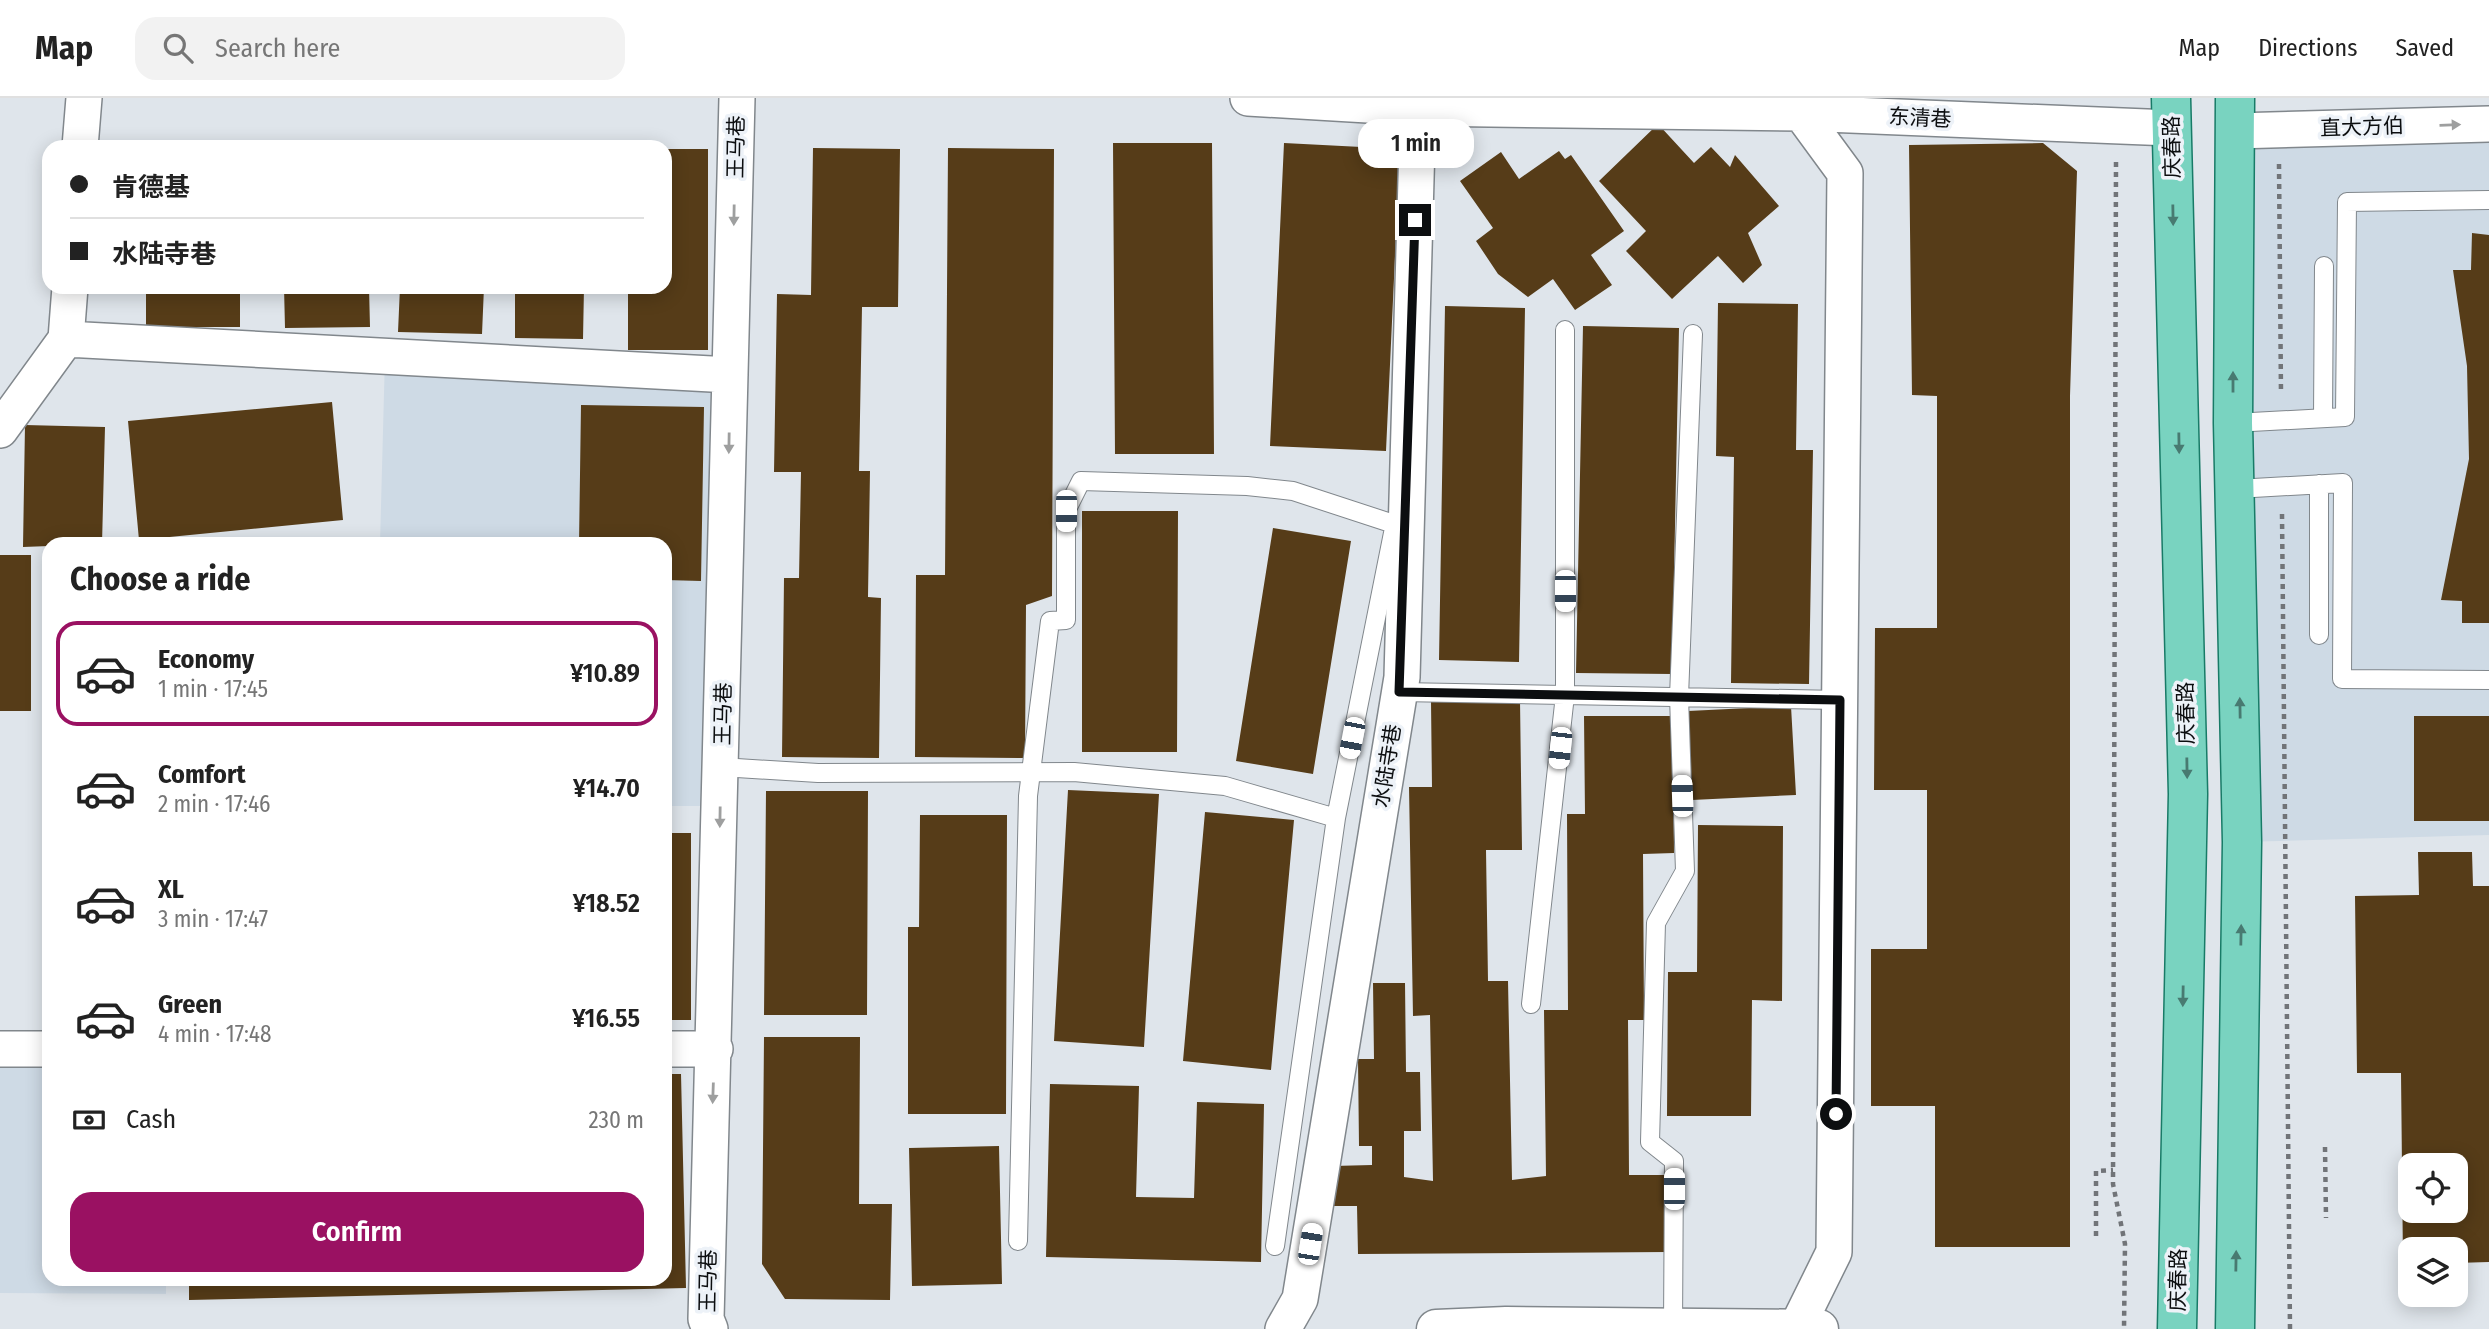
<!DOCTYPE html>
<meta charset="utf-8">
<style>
:root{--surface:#fff;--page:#f2f2f2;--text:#222;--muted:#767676;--line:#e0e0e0;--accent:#9a1162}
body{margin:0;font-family:"Fira Sans Condensed","Noto Sans SC",sans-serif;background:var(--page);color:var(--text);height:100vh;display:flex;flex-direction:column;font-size:26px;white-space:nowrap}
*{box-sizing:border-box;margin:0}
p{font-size:23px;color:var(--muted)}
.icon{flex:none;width:38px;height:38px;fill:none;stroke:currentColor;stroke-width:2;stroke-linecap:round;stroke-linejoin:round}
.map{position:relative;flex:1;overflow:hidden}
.details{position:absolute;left:42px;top:439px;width:630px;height:749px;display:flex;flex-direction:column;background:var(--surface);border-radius:21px;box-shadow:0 4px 18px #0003}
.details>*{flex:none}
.top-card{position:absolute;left:42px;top:42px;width:630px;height:154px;border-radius:21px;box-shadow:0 4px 18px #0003;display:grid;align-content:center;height:154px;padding:0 28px;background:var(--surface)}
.tools{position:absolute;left:2398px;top:1055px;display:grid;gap:14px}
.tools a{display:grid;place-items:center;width:70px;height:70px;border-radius:14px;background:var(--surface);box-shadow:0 4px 18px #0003;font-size:35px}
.end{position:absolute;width:32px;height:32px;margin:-16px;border:9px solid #0c0e10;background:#fff;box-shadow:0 0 0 4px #fff}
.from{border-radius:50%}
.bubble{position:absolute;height:49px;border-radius:21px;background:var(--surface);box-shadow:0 4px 18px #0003;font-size:23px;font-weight:600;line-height:49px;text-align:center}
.car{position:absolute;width:21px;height:42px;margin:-21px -10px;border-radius:9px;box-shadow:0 0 5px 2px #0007;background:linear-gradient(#fff 24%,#345 0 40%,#fff 0 76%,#345 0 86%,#fff 0)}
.top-card b{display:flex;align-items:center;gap:24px;height:66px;font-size:26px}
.top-card b+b{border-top:2px solid var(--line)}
.top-card i{width:18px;height:18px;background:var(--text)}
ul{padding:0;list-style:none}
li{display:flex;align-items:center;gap:21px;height:105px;margin:0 14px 10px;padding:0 14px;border:4px solid transparent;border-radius:21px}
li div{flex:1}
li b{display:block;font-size:26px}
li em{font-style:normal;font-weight:600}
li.current{border-color:var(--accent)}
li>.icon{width:63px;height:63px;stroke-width:1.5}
h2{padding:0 28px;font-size:32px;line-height:84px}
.pay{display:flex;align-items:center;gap:18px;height:77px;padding:0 28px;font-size:26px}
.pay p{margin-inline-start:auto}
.button{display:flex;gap:14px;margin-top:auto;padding:14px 28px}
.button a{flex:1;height:80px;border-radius:21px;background:var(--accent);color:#fff;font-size:28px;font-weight:600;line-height:80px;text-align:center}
header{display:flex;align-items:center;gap:42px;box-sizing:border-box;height:98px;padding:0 35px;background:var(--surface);border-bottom:2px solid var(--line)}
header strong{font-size:33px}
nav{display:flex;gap:38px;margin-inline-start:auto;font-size:24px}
.search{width:490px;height:63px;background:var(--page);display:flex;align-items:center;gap:18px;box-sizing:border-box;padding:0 24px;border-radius:21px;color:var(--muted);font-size:26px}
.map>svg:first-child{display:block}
.built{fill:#cedae5}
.building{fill:#563c18;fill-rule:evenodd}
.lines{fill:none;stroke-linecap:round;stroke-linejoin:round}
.service-casing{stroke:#81878c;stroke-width:20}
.minor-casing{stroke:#81878c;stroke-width:38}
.tertiary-casing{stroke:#81878c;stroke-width:41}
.primary-casing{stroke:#187b67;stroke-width:41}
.path{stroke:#717478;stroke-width:4.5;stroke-dasharray:5 5;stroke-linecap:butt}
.service{stroke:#fff;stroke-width:18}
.minor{stroke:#fff;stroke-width:35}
.tertiary{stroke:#fff;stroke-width:38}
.primary{stroke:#79d3c0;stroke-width:38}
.oneway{fill:#9e9f9f}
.oneway2{fill:#487a71}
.route{stroke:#0c0e10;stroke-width:9}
.labels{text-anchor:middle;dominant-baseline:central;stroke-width:7;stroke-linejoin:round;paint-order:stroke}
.street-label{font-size:21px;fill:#0c0e10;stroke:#edf2f8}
</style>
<header>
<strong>Map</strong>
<div class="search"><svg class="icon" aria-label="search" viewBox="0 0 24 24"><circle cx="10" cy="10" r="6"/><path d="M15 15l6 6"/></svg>Search here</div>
<nav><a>Map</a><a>Directions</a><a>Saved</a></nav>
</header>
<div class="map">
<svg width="2489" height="1231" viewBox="0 0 2489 1231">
<rect width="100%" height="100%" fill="#dfe5eb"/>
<!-- built -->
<path class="built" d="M2489,26V737L2242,744L2235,33Z
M385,258L730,277L720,708H665V446H380Z
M0,951H49V1181H166V1196L0,1195Z"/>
<!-- building -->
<path class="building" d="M1658,26L1694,65L1711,49L1730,69L1735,57L1779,108L1748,135L1762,167L1743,185L1718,158L1672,201L1626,153L1646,133L1599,83Z
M1113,45H1212L1214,356H1115Z
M1284,45L1400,51L1386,353L1270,348Z
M2043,45L2077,73L2070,298V1149H1935V1008H1871V851H1927V692H1874L1875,530H1937V298L1912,297L1909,47Z
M813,50L900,51L898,209H862L859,373H870L868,499L881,500L879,660L782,659L784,480H799L801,374H774L777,196L811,197Z
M948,50L1054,51L1052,498L1026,507L1025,660L915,659L916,477H945Z
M665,51H708V252H628V189H665Z
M1559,53L1565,61L1571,57L1624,133L1591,157L1612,187L1575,212L1553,181L1528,199L1498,176L1476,143L1493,130L1460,83L1501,54L1519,81Z
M2472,135L2489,137V525H2462V503L2441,502L2469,361L2467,268L2453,172H2471Z
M146,189H240V229H146Z
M284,189H369L370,229L285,230Z
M400,189H484L482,236L398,234Z
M515,189H584L583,241L515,240Z
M1718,205L1798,206L1796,352H1813L1809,586L1731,585L1734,359L1716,358Z
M1445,208L1525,210L1519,564L1439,562Z
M1583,228L1679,230L1672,576L1576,575Z
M332,304L343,422L139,442L128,323Z
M581,307L704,309L701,483L665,482V446H579Z
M25,327L105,329L102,446L23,449Z
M1082,413H1178L1177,654H1082Z
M1273,430L1351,443L1313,676L1236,663Z
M0,457H31V613H0Z
M1520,602L1522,752H1486L1488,883H1508L1512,1082L1546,1078L1544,912H1568L1567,716H1585L1584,618H1673L1674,755L1643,756L1644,922H1628L1629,1077H1667L1668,1154L1358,1156L1357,1108H1333V1068L1372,1067V1048H1359L1358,961H1374L1373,885H1405L1406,974H1420L1421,1033H1404V1079L1433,1083L1430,917L1413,918L1409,689H1432L1431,603Z
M1791,608L1796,697L1692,702L1688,613Z
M2414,618H2489V723H2414Z
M1068,692L1159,696L1144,949L1054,943Z
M766,693H868L867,917H764Z
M1205,714L1294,722L1271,972L1183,963Z
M920,717H1007L1006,1016H908V829H919Z
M1698,727L1783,728L1782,903L1752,902L1751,1018H1667L1668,874H1697Z
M665,735H691V922H665Z
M2418,754H2472L2473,788H2489V1164L2455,1165V1152H2410V1165H2403L2401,975H2357L2355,798L2419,797ZM2410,1068H2455V1113H2410Z
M764,939H860L859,1106H892L890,1202L785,1201L762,1166Z
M665,976H681L686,1190L189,1202V1181H665Z
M1050,986L1139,988L1136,1099L1194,1100L1197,1004L1264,1006L1261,1164L1046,1159Z
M999,1048L1002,1186L912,1188L909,1050Z"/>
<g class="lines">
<!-- service casing -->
<g class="service-casing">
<path id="service" d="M2323,320L2324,168
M2233,325L2345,319L2347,104L2489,102
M2236,391L2343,385L2342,581L2489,582
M2319,537V386
M1399,594L1840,602
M721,669L818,675L1074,674L1225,688L1336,720L1275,1148
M1336,720L1393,435
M1531,906L1565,597V232
M1018,1143L1028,698L1050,523L1066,522V413L1081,383L1247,388L1293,393L1406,430
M1673,1231L1674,1063L1650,1044L1656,825L1685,773L1679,599L1693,236"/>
</g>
<!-- minor casing -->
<g class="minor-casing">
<path id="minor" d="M1248,0L1418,10L1801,15L2171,30
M2235,33L2489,26
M80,49L84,0
M66,241L730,277
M0,332L66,241L70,189
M0,951H49
M665,951H715
M710,1231L706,1221L737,0
M1283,1231L1300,1201L1402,579L1418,10
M1796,1231L1834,1154L1845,75L1801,15"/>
</g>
<!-- tertiary casing -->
<g class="tertiary-casing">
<path id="tertiary" d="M1436,1231L1506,1228L1819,1231"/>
</g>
<!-- primary casing -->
<g class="primary-casing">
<path id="primary" d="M2171,0L2188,696L2177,1231
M2235,0L2233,325L2242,744L2235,1231"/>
</g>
<!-- path -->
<path class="path" d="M2116,64L2113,1086L2125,1146L2124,1231
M2279,66L2281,296
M2282,416L2290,1231
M2325,1049L2326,1120
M2096,1138V1073L2113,1072"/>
<!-- service -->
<use href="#service" class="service"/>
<!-- minor -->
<use href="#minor" class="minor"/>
<!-- tertiary -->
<use href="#tertiary" class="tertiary"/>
<!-- primary -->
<use href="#primary" class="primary"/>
</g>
<!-- one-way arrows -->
<defs><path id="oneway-solid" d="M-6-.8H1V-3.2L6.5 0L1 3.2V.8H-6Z" transform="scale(1.75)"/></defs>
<g class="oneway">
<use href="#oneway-solid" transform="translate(2450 27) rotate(-2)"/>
<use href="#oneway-solid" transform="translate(734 117) rotate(91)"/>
<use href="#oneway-solid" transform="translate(729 345) rotate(91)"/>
<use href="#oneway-solid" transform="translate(720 719) rotate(91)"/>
<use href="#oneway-solid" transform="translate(713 995) rotate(92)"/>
</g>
<g class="oneway2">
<use href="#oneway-solid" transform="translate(2173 117) rotate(89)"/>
<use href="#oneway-solid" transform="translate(2233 284) rotate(-90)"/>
<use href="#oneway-solid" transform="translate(2179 345) rotate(89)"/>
<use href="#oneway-solid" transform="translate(2240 610) rotate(-91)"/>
<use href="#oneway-solid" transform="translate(2187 670) rotate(89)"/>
<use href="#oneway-solid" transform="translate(2241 837) rotate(-89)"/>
<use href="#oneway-solid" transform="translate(2183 898) rotate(91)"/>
<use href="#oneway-solid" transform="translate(2236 1163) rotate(-89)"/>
</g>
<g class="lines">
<!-- route -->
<path class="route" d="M1415,122L1399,594L1840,602L1836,1016"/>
</g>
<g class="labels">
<!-- street labels -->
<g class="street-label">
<text transform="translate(1920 20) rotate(3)">东清巷</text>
<text transform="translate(2362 29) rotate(-2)">直大方伯</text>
<text transform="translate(736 49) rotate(-89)">王马巷</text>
<text transform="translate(2172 49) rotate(-91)">庆春路</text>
<text transform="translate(2186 615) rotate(-91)">庆春路</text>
<text transform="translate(723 616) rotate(-89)">王马巷</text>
<text transform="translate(1387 668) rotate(-81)">水陆寺巷</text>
<text transform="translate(2178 1182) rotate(-89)">庆春路</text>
<text transform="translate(708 1183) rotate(-89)">王马巷</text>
</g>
</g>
</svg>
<div class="tools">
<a><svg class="icon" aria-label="locate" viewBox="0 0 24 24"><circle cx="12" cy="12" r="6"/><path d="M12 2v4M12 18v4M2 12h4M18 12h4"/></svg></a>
<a><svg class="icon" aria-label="layers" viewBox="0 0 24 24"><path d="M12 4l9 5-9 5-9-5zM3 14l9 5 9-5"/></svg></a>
</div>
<i class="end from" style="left:1836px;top:1016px"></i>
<i class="end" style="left:1415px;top:122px"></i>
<div class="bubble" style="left:1358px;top:21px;width:116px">1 min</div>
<i class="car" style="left:1066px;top:413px;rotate:180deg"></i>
<i class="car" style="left:1565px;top:493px;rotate:180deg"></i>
<i class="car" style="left:1352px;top:640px;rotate:191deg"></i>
<i class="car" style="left:1560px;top:650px;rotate:186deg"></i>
<i class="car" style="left:1682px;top:698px;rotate:358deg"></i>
<i class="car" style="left:1674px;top:1091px;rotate:0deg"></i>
<i class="car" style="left:1310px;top:1146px;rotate:9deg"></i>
<div class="top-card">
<b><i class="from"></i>肯德基</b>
<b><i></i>水陆寺巷</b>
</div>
<section class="details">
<h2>Choose a ride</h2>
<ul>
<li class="current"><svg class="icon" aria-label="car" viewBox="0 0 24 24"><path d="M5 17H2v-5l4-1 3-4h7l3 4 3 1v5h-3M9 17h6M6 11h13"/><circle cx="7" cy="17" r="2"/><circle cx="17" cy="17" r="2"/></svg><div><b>Economy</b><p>1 min · 17:45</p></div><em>¥10.89</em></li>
<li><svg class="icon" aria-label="car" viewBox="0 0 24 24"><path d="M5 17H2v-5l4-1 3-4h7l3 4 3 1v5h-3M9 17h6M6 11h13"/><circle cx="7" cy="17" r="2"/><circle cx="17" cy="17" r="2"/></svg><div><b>Comfort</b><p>2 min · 17:46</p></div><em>¥14.70</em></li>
<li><svg class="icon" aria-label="car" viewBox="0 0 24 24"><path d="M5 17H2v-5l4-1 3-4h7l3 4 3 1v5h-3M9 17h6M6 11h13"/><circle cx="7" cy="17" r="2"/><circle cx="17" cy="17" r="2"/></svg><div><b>XL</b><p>3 min · 17:47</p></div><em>¥18.52</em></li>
<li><svg class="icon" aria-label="car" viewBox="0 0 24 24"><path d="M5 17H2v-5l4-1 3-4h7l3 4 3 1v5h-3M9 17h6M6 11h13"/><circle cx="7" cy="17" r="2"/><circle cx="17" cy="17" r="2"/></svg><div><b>Green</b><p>4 min · 17:48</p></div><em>¥16.55</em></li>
</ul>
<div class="pay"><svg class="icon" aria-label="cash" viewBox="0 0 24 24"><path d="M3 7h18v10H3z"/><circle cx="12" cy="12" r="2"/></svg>Cash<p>230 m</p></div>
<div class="button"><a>Confirm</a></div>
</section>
</div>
